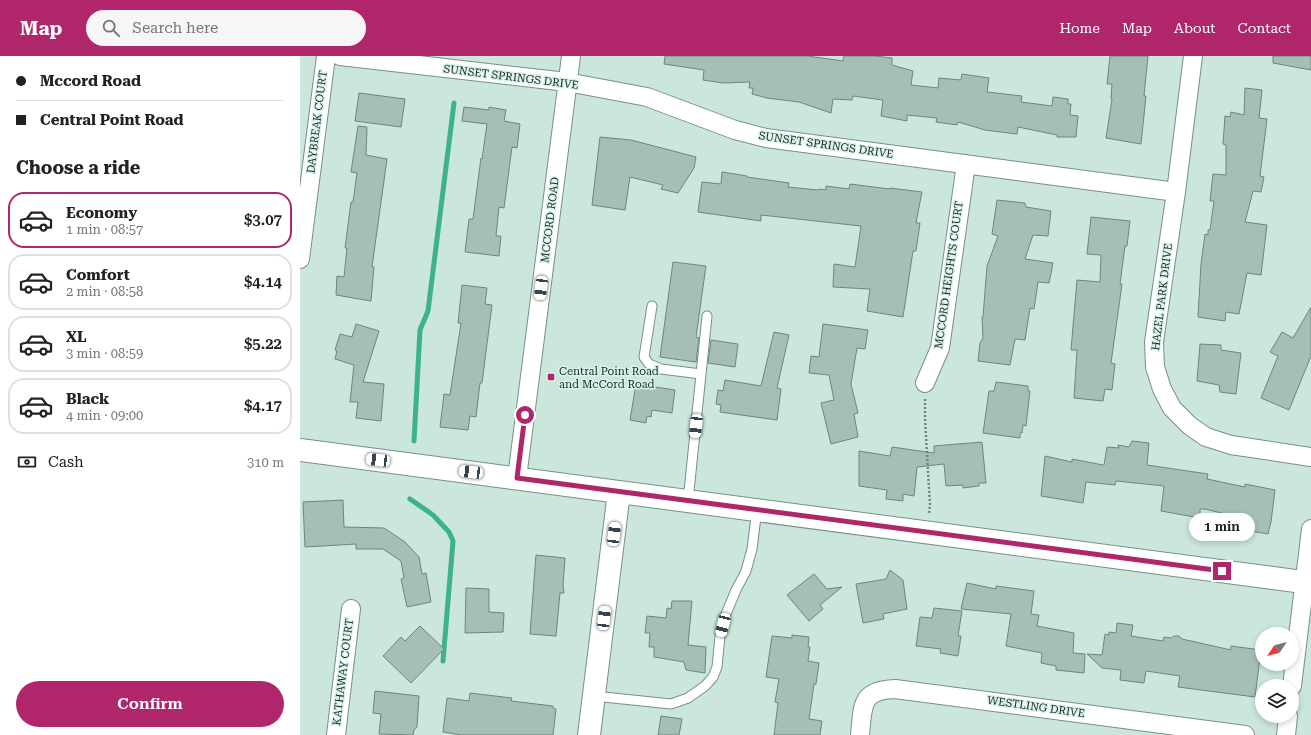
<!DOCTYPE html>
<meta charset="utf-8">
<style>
:root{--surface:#fff;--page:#f6f6f6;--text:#222;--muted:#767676;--line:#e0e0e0;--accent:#af276a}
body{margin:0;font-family:"Roboto Serif",serif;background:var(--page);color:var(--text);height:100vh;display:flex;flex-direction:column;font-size:15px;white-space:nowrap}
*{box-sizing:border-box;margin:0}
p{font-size:13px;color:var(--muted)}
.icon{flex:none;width:22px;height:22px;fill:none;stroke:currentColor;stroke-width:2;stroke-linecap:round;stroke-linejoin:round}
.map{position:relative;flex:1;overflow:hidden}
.side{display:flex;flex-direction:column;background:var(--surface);width:300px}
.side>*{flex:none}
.top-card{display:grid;align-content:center;height:88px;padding:0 16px;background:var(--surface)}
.needle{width:26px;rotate:235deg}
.controls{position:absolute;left:955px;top:571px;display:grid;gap:8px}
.controls a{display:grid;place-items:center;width:44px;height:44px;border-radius:50%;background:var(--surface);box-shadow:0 2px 6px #0003;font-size:20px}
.end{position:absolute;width:18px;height:18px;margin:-9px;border:5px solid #af276a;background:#fff;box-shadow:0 0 0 2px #fff}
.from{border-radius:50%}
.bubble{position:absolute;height:28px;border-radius:14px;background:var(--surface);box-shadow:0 2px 6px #0003;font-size:13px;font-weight:600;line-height:28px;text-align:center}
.car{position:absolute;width:12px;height:24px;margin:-12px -6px;border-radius:5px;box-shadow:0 0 3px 1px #0007;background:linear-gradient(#fff 24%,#345 0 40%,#fff 0 76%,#345 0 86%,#fff 0)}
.top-card b{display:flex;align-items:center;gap:14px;height:38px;font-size:15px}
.top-card b+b{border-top:1px solid var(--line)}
.top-card i{width:10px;height:10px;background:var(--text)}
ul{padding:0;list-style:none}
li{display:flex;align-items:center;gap:12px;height:56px;margin:0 8px 6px;padding:0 8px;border:2px solid var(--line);border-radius:16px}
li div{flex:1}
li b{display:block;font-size:15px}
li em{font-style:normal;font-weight:600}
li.on{border-color:var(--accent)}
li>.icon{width:36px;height:36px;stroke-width:1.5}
h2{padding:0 16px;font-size:18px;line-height:48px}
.pay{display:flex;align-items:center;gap:10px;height:44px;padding:0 16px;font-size:15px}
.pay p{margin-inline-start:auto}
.action{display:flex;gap:8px;margin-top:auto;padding:8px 16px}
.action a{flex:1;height:46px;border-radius:24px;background:var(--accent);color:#fff;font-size:16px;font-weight:600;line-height:46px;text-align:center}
header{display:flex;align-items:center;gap:24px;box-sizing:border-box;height:56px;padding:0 20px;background:var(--accent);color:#fff}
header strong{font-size:19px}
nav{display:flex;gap:22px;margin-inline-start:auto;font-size:14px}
.search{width:280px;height:36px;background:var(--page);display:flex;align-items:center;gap:10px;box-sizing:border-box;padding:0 14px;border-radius:22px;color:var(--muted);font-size:15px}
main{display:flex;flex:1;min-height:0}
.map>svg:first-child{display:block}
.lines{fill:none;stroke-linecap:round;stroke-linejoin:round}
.stream{stroke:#3db28d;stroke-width:5}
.building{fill:#a5bfb4;stroke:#6d867c}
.service-casing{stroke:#779086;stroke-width:11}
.minor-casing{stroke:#779086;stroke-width:20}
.tertiary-casing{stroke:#779086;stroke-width:24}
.path{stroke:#70827b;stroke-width:2.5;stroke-dasharray:2 2;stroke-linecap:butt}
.service{stroke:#fff;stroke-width:9}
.minor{stroke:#fff;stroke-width:18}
.tertiary{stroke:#fff;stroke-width:22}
.route{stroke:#af276a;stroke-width:5}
.poi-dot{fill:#af276a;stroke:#d8f3e8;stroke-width:1.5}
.labels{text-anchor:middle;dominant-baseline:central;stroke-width:3;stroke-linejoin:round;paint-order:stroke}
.street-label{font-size:11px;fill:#1b2521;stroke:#d8f3e8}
.poi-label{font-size:11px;fill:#1b2521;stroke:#d8f3e8;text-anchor:start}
</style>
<header>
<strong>Map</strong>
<div class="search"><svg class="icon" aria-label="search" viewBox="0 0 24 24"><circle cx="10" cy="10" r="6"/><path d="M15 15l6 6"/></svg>Search here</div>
<nav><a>Home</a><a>Map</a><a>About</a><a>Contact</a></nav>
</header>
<main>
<section class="side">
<div class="top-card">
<b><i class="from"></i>Mccord Road</b>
<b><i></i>Central Point Road</b>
</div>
<h2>Choose a ride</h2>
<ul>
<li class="on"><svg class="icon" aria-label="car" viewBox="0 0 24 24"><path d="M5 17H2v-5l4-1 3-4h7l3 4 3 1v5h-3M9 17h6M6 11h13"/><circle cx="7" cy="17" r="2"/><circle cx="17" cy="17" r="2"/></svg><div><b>Economy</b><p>1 min · 08:57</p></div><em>$3.07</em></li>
<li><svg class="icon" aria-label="car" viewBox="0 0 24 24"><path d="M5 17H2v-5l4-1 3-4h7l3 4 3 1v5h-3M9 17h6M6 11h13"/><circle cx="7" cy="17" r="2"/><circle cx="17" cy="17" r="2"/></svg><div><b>Comfort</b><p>2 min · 08:58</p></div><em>$4.14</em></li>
<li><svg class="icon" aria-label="car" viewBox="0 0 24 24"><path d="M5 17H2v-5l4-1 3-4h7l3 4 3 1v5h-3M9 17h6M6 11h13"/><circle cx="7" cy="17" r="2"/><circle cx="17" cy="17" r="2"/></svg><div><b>XL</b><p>3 min · 08:59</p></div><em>$5.22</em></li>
<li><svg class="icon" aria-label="car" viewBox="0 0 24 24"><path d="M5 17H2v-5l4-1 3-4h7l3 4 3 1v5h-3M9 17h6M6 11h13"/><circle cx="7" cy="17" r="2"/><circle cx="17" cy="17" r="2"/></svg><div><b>Black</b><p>4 min · 09:00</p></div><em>$4.17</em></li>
</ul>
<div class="pay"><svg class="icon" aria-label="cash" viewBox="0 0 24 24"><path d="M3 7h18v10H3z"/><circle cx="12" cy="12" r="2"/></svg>Cash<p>310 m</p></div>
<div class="action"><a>Confirm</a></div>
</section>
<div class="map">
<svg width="1011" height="679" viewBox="0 0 1011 679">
<rect width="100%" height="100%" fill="#cbe6db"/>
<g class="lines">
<!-- stream -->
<path class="stream" d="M114,385L120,274L128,255L154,47
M110,443L133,459L149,476L153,485L143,605"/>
</g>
<!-- building -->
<path class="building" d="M365,0H508L543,5L544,0H575L592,2V9L613,15L611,29L638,32L639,22L661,24L662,18L689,22L687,36L722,40L721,46L752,50L753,41L768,43V48H771L770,59L778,60L776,81H757V79L718,71L717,78L685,74L658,66L657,69L636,66L637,62L607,59V65L581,60L583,44L553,40L552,44L533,43L531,57L499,46L467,42L452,38L453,32H449L450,26L423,27L403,24L404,14L364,8Z
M810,0H848L844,40H846L841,88L806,82L812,43H811L812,28H807Z
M973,0H1011V14L973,7Z
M945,32L962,34L959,62L967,63L960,120L964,121L961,136L953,135L945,166L967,169L961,219L947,217L939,258L926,256L925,265L898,261L901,208L905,178L908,179V174H910L914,145H910L913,118L926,119V89L923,88L925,60L930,61L931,56L944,59Z
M59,37L105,43L101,71L55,65Z
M164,51L189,54V51L206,54L204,65L220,68L217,92L212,91L204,152L199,151L196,180H201L199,200L165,196L169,163H173L181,102L182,103L187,68L162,65Z
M58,70L67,71L66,99L87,103L72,211H74L71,245L36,239L37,220L44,221L47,192H45L51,146H53L57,117L51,116Z
M300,81L331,84L396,101L394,112L378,137L361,133L363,129L330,121L325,154L292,149Z
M422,116L447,120V121L489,127L488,131L518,134L519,133L526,134V130L549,133L550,128L590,133V132L622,136L616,167H620L616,195H613L603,261L567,255L570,233L533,231L534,208L555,211L561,170L461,159V165L398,156L402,126L421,128Z
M697,144L725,147L726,151L751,155L748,180L733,179L725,203L753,207L749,227L738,226L734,253L730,252L725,284L715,283L710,309L678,305L680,287L683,282L682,261H683L687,210L698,180L692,178Z
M791,161L830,165L827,190H825L820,228H822L811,307L815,308L812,334L805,333L803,345L774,342L777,294H771L777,224L800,226L801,199L787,198Z
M373,206L406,210L396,281L399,282L396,306L360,301Z
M162,229L187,232L185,248L192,249L182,327H180L176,361L170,360L168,374L140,371L144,338L150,339L161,267H158Z
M1011,251V300L989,354L961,342L978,300L970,296L982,276L993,282Z
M56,268L79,275L63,326L84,328L81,365L56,362L58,346H50L54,309L35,303L37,295L35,294L40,278L52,281Z
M523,268L568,274L565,293L557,292L551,328L558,357L554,358L558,381L531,388L521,347L534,344L529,319L509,317L511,300L519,301Z
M474,276L489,279L477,332L481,333L477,364L420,356L421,349L416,348L418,334L423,335L425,324L461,330Z
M411,284L438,288L435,311L408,307Z
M900,288L921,289V294L941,297L936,338L920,336L919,329L897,325Z
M696,326L728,330V335H730L726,370L723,369L722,377H720V382L683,377L689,335H694Z
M336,328L375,334L372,357L352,354L351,361L347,360L346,367L330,364Z
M832,385L849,387L847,409L908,418L907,423L945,431V428L975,434L971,466L968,478L945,474L946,463L905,453H900V462L861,455L864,430L816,425L815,429L786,426L783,447L741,440L745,400L772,406V403L803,409H804L807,391L819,392L818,389L829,391Z
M682,386L686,427H679V430L663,432V429L646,430L644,408L617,411L614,440L603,438V445L586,443L587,434L559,430V395L590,400L592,391L634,397V390Z
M43,444L44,471L84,472L105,486L119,501L122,518L126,517L131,546L107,551L101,523L104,522L101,505L83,493H56V488L5,491L3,446Z
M236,499L265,502L263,529L264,537H260L256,580L230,578Z
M590,514L603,524L607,553L583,558L584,563L563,567L556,528L586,523Z
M514,518L527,533L542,531L520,549L523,553L509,565L487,539Z
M667,527L696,533V530L734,535L731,558L739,559L737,570L774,577L773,597L785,598L784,617L756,614V610L741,607L742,597L706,590L711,558L661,553Z
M166,532L189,533V556L204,557L203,576L165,577Z
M372,545H392L388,589L406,591L405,617L386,614L384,606L354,601V591H349L350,577H345L347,560L366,562L367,552L371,553Z
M634,552L662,555L658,580H661L658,600L640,597L641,593L616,590L620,561L632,562Z
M817,567L833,569L831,580L863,585L864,581L871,582L874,580H879L882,583L931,594V590L961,594L955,641L878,631L880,620L846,615L844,627L820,624L821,614L802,612L787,598L802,599L805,578L809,579V576L816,577Z
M120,570L144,593L111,627L83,600L101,581L105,585Z
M492,579L509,581L508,591H510L508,605L519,607L516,628H514L509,663L522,665L520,679H474L478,647L475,646L479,623L466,621L472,580L492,582Z
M75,635L119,640L117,671L114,674L113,679L79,678L81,658L73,657Z
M170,637L212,642L211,645L253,650V652L256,653L253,679H162L143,676L147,642L169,645Z
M361,660L382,663L379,679H358Z"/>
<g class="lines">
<!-- service casing -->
<g class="service-casing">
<path id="service" d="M352,250L344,301L349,308L361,313L401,318
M388,445L407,260
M294,640L371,648L388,642L405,630L413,621L417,611L420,580L426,558L436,534L446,515L452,493L457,453"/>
</g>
<!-- minor casing -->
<g class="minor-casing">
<path id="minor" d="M40,0L267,26L347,41L435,74L466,82L876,136
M893,0L876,136L854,286L855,311L862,333L872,352L890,370L906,381L931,389L1011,401
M0,203L26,0
M625,327L640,292L666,108
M217,422L271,0
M992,630L1011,473
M36,679L51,553
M560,679C563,650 560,634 595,633L945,679
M986,679L988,660"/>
</g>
<!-- tertiary casing -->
<g class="tertiary-casing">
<path id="tertiary" d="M0,394L1011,527
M289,679L319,436"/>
</g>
<!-- path -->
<path class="path" d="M625,343V363L630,449L629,457"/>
<!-- service -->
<use href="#service" class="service"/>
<!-- minor -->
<use href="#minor" class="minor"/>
<!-- tertiary -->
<use href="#tertiary" class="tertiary"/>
</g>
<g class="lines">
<!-- route -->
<path class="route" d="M225,359L217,422L922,515"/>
</g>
<!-- markers -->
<rect class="poi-dot" x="247" y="317" width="8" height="8" rx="2"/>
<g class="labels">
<!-- street labels -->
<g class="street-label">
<text transform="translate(211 21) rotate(7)">SUNSET SPRINGS DRIVE</text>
<text transform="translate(17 66) rotate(-83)">DAYBREAK COURT</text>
<text transform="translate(526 89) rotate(8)">SUNSET SPRINGS DRIVE</text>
<text transform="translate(250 164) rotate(-83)">MCCORD ROAD</text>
<text transform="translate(649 219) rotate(-82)">MCCORD HEIGHTS COURT</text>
<text transform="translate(862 241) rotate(-83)">HAZEL PARK DRIVE</text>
<text transform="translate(43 616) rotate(-83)">KATHAWAY COURT</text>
<text transform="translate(736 651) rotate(8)">WESTLING DRIVE</text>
</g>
<!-- poi labels -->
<g class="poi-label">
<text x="259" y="315">Central Point Road<tspan x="259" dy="13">and McCord Road</tspan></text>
</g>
</g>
</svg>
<div class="controls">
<a><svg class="needle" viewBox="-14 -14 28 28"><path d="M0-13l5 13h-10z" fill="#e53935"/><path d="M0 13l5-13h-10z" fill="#767676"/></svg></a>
<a><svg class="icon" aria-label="layers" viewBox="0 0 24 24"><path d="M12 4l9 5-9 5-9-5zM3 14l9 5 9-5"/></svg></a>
</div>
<i class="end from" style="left:225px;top:359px"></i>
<i class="end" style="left:922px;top:515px"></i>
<div class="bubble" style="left:889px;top:457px;width:66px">1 min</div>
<i class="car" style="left:241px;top:232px;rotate:187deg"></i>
<i class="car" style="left:396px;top:370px;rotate:186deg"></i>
<i class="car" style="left:78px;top:404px;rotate:277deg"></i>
<i class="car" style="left:171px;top:416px;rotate:277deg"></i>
<i class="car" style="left:314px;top:478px;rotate:7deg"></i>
<i class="car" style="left:304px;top:562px;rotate:7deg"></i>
<i class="car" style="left:423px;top:569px;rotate:194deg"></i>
</div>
</main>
